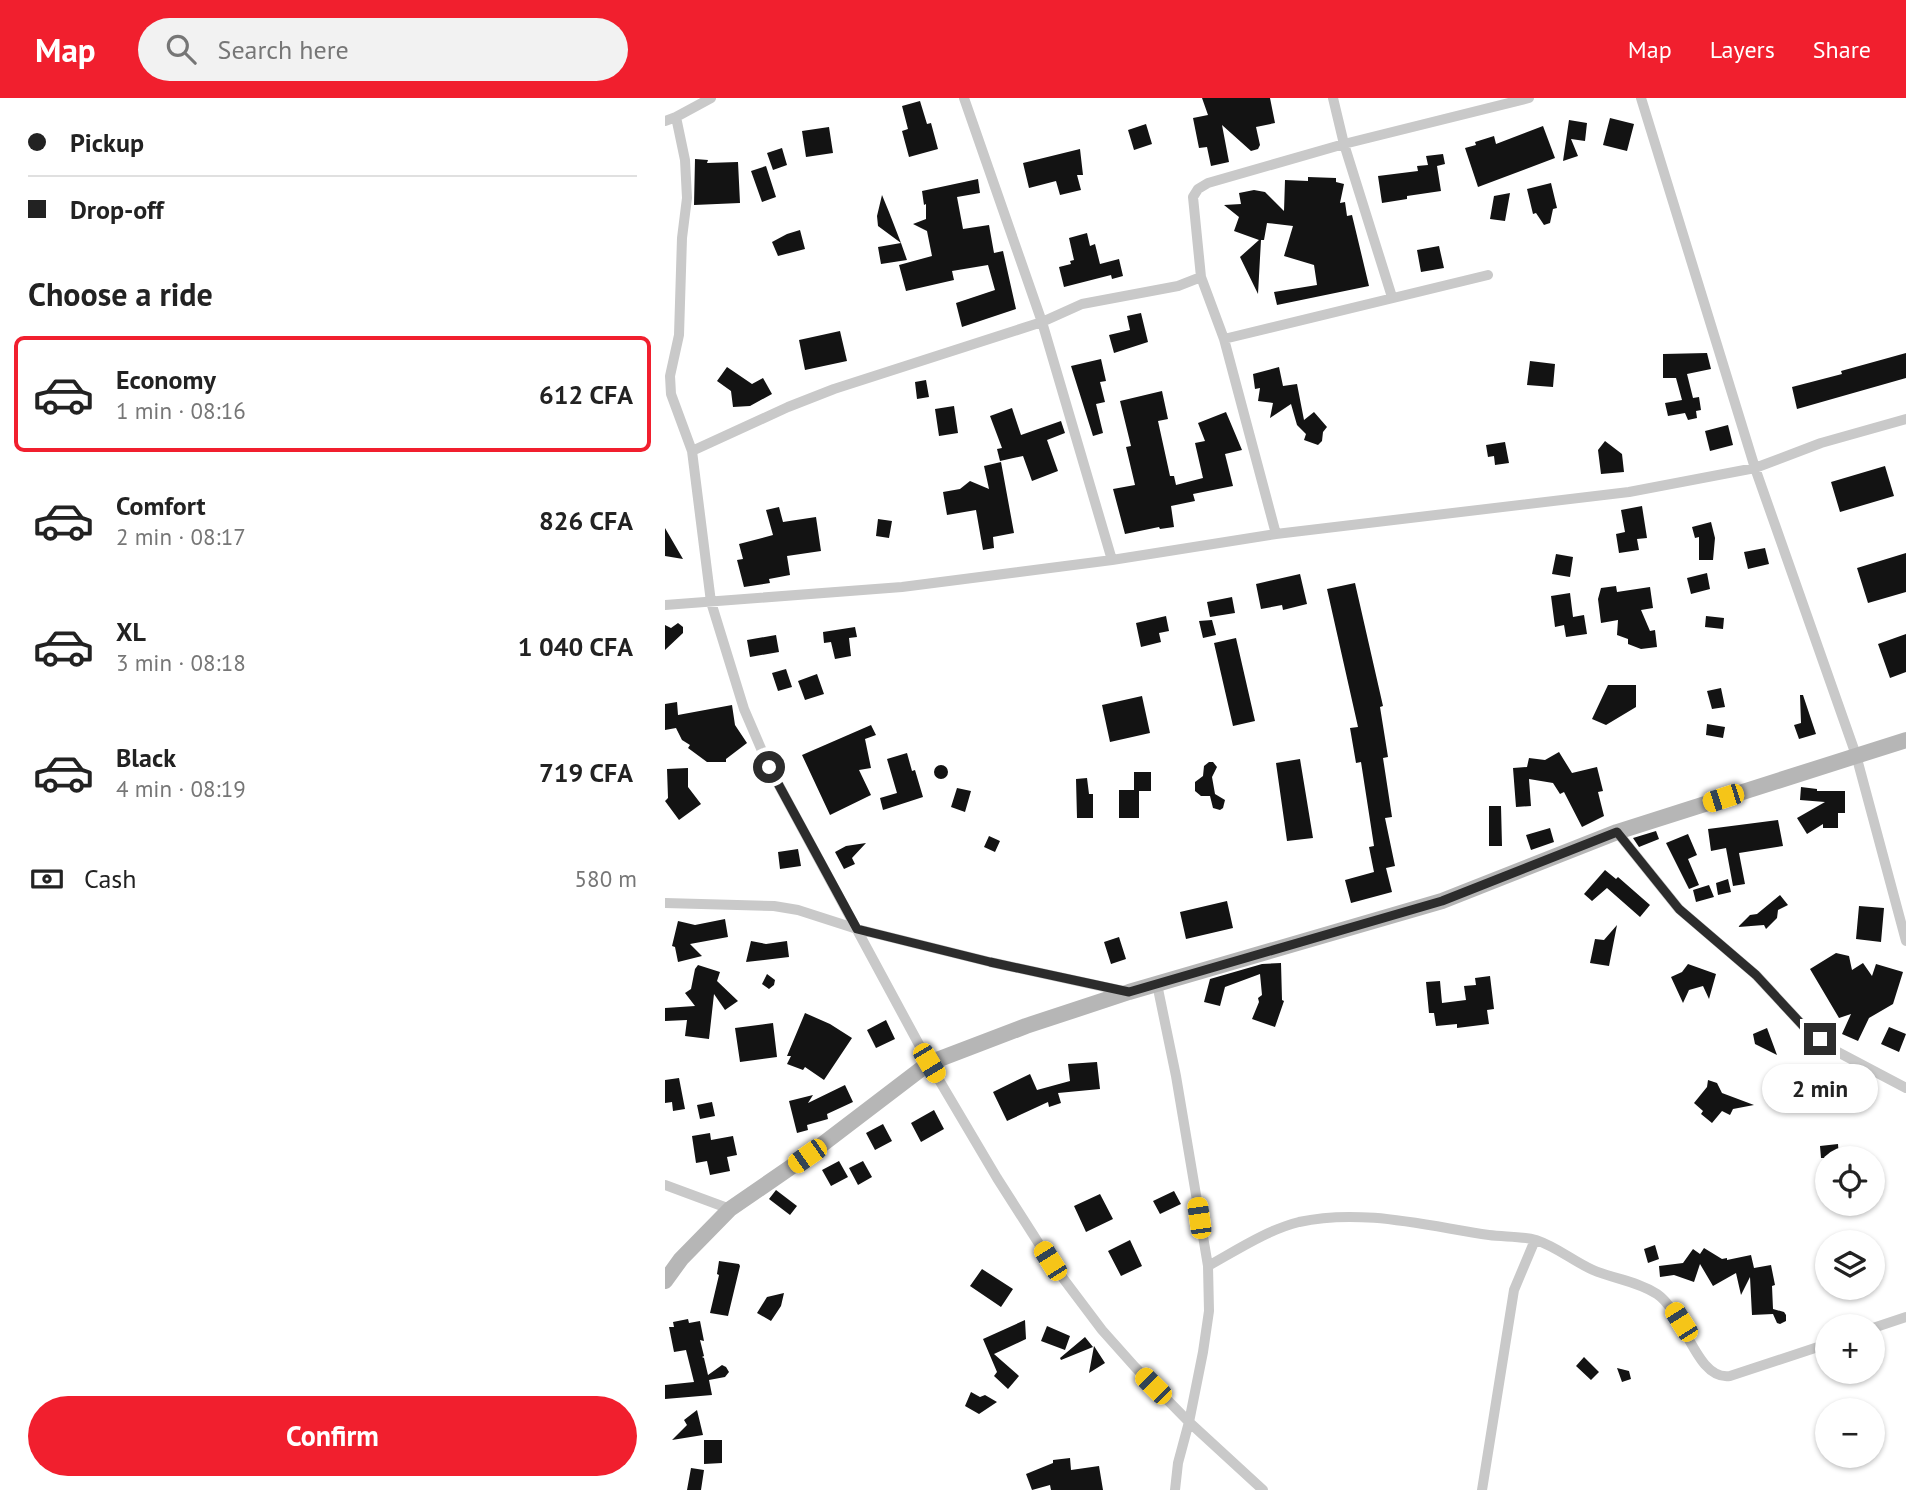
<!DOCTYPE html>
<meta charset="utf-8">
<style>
:root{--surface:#fff;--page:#f2f2f2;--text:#222;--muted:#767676;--line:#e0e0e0;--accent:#f11f2e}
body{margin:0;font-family:"PT Sans",sans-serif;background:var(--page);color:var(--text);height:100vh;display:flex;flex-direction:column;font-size:26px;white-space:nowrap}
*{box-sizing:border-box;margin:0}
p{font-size:23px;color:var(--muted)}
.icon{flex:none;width:38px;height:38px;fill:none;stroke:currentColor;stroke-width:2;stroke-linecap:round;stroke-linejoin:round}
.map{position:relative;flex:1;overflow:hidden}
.sheet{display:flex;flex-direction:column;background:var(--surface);width:665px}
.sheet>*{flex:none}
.hud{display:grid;align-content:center;height:154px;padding:0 28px;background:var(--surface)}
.tools{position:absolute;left:1150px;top:1048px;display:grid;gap:14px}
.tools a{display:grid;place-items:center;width:70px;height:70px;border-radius:50%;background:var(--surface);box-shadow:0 2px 5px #0004;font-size:35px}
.end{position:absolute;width:32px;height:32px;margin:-16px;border:9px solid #2c2c2c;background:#fff;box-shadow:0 0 0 4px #fff}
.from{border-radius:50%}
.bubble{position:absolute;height:49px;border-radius:24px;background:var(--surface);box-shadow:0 2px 5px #0004;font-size:23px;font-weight:600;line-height:49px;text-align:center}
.car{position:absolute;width:21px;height:42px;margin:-21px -10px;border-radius:9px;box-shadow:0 0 5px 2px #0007;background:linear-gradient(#f5c518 24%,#345 0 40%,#f5c518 0 76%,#345 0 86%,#f5c518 0)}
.hud b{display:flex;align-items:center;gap:24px;height:66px;font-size:26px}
.hud b+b{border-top:2px solid var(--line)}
.hud i{width:18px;height:18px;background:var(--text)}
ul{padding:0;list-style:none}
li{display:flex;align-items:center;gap:21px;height:116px;margin:0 14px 10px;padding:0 14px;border:4px solid transparent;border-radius:10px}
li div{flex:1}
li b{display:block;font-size:26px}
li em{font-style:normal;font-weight:600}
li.active{border-color:var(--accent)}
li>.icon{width:63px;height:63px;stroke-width:1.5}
h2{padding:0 28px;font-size:32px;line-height:84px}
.pay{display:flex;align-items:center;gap:18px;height:77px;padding:0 28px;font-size:26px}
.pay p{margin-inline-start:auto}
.button{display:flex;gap:14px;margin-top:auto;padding:14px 28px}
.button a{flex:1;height:80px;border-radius:42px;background:var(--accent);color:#fff;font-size:28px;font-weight:600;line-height:80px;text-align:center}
header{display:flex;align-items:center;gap:42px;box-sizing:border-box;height:98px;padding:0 35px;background:var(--accent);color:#fff}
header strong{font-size:33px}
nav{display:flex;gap:38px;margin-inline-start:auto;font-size:24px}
.search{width:490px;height:63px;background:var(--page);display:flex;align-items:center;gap:18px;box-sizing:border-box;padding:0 24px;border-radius:38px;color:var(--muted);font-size:26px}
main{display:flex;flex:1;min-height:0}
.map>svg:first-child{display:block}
.building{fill:#131313}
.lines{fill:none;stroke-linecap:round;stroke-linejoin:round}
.street{stroke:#c9c9c9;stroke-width:10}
.secondary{stroke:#b6b6b6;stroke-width:16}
.route{stroke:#2c2c2c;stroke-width:9}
</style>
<header>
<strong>Map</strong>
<div class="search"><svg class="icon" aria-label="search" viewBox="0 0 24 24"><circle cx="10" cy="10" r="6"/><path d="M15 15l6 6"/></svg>Search here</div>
<nav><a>Map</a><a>Layers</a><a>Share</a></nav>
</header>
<main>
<section class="sheet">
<div class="hud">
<b><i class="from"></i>Pickup</b>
<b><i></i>Drop-off</b>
</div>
<h2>Choose a ride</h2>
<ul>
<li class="active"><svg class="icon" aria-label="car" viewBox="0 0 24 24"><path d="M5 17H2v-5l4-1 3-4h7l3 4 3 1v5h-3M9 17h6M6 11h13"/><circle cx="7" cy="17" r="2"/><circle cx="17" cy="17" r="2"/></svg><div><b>Economy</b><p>1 min · 08:16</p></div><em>612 CFA</em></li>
<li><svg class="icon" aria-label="car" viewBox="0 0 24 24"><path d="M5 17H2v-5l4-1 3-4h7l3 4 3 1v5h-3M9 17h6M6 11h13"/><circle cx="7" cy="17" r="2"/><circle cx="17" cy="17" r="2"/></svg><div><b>Comfort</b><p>2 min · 08:17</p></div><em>826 CFA</em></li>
<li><svg class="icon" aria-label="car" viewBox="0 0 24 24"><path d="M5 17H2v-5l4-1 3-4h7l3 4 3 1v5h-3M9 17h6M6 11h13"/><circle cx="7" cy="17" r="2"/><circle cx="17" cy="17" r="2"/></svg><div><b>XL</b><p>3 min · 08:18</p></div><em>1 040 CFA</em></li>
<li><svg class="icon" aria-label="car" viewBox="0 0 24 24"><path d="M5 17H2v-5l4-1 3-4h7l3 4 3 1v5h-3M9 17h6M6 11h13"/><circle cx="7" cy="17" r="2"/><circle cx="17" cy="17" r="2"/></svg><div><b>Black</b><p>4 min · 08:19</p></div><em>719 CFA</em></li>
</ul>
<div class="pay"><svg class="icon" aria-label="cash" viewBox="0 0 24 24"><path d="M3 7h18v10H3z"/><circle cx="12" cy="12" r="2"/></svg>Cash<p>580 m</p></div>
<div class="button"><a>Confirm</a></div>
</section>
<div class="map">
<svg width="1241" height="1392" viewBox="0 0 1241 1392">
<rect width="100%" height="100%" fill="#fff"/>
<!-- building -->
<path class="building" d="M537,0H605L610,25L591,29L595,47L593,51L586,53L557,27L564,64L546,68L542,49L534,50L528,20L543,17Z
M255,3L262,26L266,25L273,51L244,59L237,33L243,31L237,8Z
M945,20L969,26L962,53L938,47Z
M904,22L922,25L920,43L906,41L913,58L898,63Z
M481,26L487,46L469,52L463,32Z
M878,28L890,60L813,89L800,50L811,47L810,44L829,38L831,46Z
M164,29L168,55L141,59L137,33Z
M117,50L122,67L108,72L102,55Z
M415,51L418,77H412L416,92L395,97L391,83L364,90L358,65Z
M778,56L780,66L772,68L776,93L742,98V101L717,105L713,78L753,73L752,68L763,67L761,58Z
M30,61L43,62L42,65L73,64L75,105L29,107Z
M101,68L111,99L97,104L86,73Z
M643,79L671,80V84L679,86L675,105L680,104L682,118L687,117L704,188L612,207L609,194L652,187L649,167L619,158L628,128L602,125L599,142H596L593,196L575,159L594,142L569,133L574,119L559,107L576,106L574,95L589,92L600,94L619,113L620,82L643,83Z
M313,81L315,95L292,99L298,131L324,127L329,155L338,153L351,211L297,229L291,205L330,192L323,167L287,173L289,182L241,193L234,167L267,158L262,133L248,126L261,121V106L259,107L257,93Z
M886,85L892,110L888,111L885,125L879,127L871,115L868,116L862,91Z
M845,95L840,123L825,121L829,98Z
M217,97L224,114L236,145L213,128L212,118Z
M135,132L140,151L113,158L107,144L122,136Z
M422,135L425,148L430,146L435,166L454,161L458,178L447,181L446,177L399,189L394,169L406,166L405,163L409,162L404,140Z
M236,145L242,162L216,166L213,149Z
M774,148L779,170L756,174L752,152Z
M476,215L483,244L449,255L444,237L465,232L462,218Z
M175,233L182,263L140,272L134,242Z
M1042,255L1046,271L1022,276L1028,300L1034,299L1036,312L1031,313L1032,320L1023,322L1020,315L1003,318L1000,305L1017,302L1011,280H998V256Z
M1241,255V280L1132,311L1127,289L1177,276L1176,273Z
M436,261L441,283L435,284L440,304L431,306L438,335L428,338L406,268Z
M865,263L890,266L888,289L862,287Z
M62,269L87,286L98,280L107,296L85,308L68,309L66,293L52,283Z
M614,269L618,288L632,286L639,322L649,314L662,329L658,334L657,343L653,347L639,342L641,336L632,327L626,306L605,320L608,305L593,303L595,290L590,291L588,276Z
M261,282L264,299L252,301L250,284Z
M497,293L503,321L493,323L505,378H509L511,387L538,380L530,345L540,343L533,325L561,314L577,352L560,356L568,388L528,396L530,403L506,408L509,429L495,431L494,429L460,436L448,391L470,387L461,349L466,348L455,303Z
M289,308L293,335L274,338L270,311Z
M347,310L356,337L396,323L400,335L382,342L393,373L367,383L358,358L335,363L332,351L337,350L325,318Z
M1063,327L1068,347L1045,353L1040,333Z
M940,343L957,356L959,374L936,376L933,352Z
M840,344L844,365L830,367L829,358L823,359L821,347Z
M336,364L349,435L328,439L329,450L318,452L311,412L282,417L278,394L295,391L305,383L324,391L319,368Z
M1220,368L1229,398L1175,414L1166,384Z
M977,408L982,440L972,441L974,452L954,455L951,436L960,434L956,412Z
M114,409L118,424L151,419L156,453L122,458L125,477L104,481L105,485L79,489L72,462L78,461L74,446L108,437L101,412Z
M213,421L227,423L224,440L211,438Z
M1046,424L1050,440L1048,462H1034V439L1030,440L1027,429Z
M0,430L18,461L0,458Z
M1100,450L1104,466L1083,471L1079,454Z
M1241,455V494L1203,505L1192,470Z
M891,456L908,459L905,479L887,476Z
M1042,475L1045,491L1026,496L1022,480Z
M635,476L642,506L618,512L617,507L596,511L591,486Z
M690,485L718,608L715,609L723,659L718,660L727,719L720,720L730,768L721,770L727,794L686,805L680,782L709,774L704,749L709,748L696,664L691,665L685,630L693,629L662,491Z
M951,488L952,494L985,489L988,510L976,512L985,533L990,532L992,549L976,551L963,546V541L952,537L953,522L936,525L933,501L936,490Z
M905,495L908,519L919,517L922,536L901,539L899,527L890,529L886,498Z
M567,499L570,515L545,519L542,504Z
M501,518L504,533L494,535L496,544L476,549L471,525Z
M1041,518L1059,520L1058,531L1040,529Z
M547,522L551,537L538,540L534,523Z
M13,525L18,529V535L0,552V527L6,530Z
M190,529L192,539L184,540L186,558L170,561L166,544L159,545L158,534Z
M1241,536V574L1225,580L1213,546Z
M111,537L114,554L85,559L82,542Z
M571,540L590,623L568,628L549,545Z
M121,571L127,589L113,593L107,575Z
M152,576L159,596L140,602L133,583Z
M943,587H971V609L941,627L927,621Z
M1056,590L1060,609L1047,611L1042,593Z
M1135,597H1138L1151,636L1134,641L1129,627L1136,625Z
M477,598L485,635L445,644L437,607Z
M12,604L13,617L67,607L70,627L82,645L61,661V664H42L23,650L25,647L17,642L11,630L0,632V606Z
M1042,626L1060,629L1058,640L1041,637Z
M206,627L211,637L200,641L206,670L194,672L206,697L165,717L137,657Z
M894,654L907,675L932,669L938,693L933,694L939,718L917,729L899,694L895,696L888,685L864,681L866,708L851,709L848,670L862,669L864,660L880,662Z
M242,655L247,673L250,672L258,699L218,712L215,700L232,695L222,661Z
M635,661L648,740L622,743L611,665Z
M544,664H548L552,669L547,679L550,696L560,702L558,710L555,712L548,710L545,698H536L530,693V684L538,678L539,668Z
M269 674a7 7 0 1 1 14 0a7 7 0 1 1-14 0Z
M23,670V689L36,706L14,722L0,703L3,700L2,671Z
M469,674H486V693H474V720H454V692H469Z
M422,680L424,696H428V720H412L411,681Z
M1136,689L1152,691V693H1180V715H1173V730H1158V726L1142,736L1132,720L1160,704L1135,702Z
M292,690L306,693L300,714L286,709Z
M824,708H836L837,748H824Z
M1113,722L1118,748L1074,755L1080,786L1068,788L1061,750L1046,753L1043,731Z
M885,730L889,744L866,752L861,737Z
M991,733L994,741L974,749L968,740Z
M1023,736L1032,757L1023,761L1034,787L1024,791L1001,745Z
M324,738L335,743L330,754L319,749Z
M201,745L187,760L190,766L179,771L170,754L181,748Z
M133,751L136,768L115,771L113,754Z
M940,772L951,781L953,779L985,807L975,819L942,790L927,803L919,796Z
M1063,781L1066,794L1053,797L1051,785Z
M1044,787L1049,799L1031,804L1028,792Z
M1115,797L1123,807L1113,812L1112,820L1101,831L1099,827L1073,829L1085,817L1092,816Z
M562,803L568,830L521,841L515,814Z
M1194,808L1219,810L1216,844L1191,841Z
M60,821L63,839L25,846L37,858L13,864L10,849L7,848L13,823L30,827Z
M952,827L944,868L925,865L930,841L939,842Z
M454,839L461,861L446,866L439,844Z
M86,843L101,846L122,843L124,859L81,864Z
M1171,855L1184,858L1187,872L1198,865L1207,878L1211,866L1238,874L1228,906L1204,920L1193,943L1177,936L1186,916L1174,920L1145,871Z
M616,865L617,902L619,903L610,929L587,921L594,904L593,900L597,897L595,876L560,889L555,908L539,904L545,881L597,866Z
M1023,866L1051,876L1044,901L1038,888L1024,892L1018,905L1006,879L1017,874Z
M33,867L55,874L52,883L73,903L60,912L49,896L44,941L20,938L22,922L0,923V910L30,908L20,895L26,891L30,871Z
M102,876L110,882L109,887L104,891L97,886Z
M825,878L829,911L822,912L824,926L792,930V926L771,928L769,915H764L761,884L775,883L777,905L801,902L799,888L811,887L810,880Z
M140,915L165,926L187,940L159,982L140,969L138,972L122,966L126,958H122Z
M221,922L230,941L211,950L202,932Z
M108,925L112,959L75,964L70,930Z
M1224,929L1241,936L1234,954L1216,946Z
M1102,930L1112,957L1090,946L1088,936Z
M432,964L435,991L393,995L396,1005L384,1009L383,1004L342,1023L328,994L365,976L372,992L405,983L403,966Z
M14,980L20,1011L8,1013L7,1004L0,1005V982Z
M1043,982L1052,985L1057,995L1089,1007L1068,1011L1065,1017L1057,1013L1047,1025L1036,1016L1038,1013L1029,1005L1042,989Z
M180,987L188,1004L162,1016L163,1021L142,1027L143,1032L132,1035L124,1003L148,997L143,1005Z
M47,1004L50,1018L35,1021L32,1007Z
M269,1012L279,1031L256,1044L246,1025Z
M218,1026L227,1043L210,1052L201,1035Z
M45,1035L46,1042L68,1038L72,1057L62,1059L65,1073L45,1077L42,1063L31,1065L27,1038Z
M1173,1046L1174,1060H1156L1155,1048Z
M174,1063L183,1079L166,1088L157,1072Z
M198,1063L207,1079L193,1087L184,1070Z
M111,1092L132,1108L125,1117L104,1101Z
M509,1093L516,1106L495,1116L488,1103Z
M435,1096L448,1121L421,1134L409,1108Z
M465,1142L477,1168L456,1178L443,1153Z
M990,1147L994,1161L983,1165L979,1151Z
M1039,1150L1057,1161L1062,1160V1162L1086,1157L1089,1170L1106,1167L1110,1187L1107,1188L1108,1211L1119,1214L1121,1217V1223L1115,1226L1112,1225L1108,1216L1087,1217L1085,1179L1076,1197L1071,1175L1048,1188L1035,1166L1029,1184L1009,1177L995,1179L994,1168L1018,1165L1028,1151L1035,1156Z
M54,1163L74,1166L75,1168L63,1218L45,1215L54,1177L52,1176Z
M317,1171L348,1191L336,1209L305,1188Z
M119,1195L116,1208L106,1223L92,1215L102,1199Z
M23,1221L24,1225L35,1223L39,1243L35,1242L39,1258L37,1259L39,1260L43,1277L57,1267L61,1269L64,1274L60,1279L44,1282L47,1297L0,1301V1287L29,1284L21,1252L9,1254L4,1229H9L8,1224Z
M360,1222L361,1241L329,1256L354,1278L343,1291L329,1278L332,1274L318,1241Z
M382,1228L405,1238L400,1252L376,1243Z
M420,1239L428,1249L396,1262L395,1260Z
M429,1248L440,1265L424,1275Z
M919,1259L934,1274L926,1282L911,1268Z
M952,1270L964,1273L966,1281L957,1284Z
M306,1294L315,1299L320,1297L332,1304L314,1316L300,1308Z
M32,1312L38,1337L7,1342L22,1327L19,1322Z
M39,1342H57V1365L39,1366Z
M405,1360L406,1372L434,1368L438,1392H386L385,1387L367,1392L361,1376L388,1365V1362Z
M26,1370L39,1372L36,1392H22Z"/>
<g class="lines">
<!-- street -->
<path class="street" d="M299,0L377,224L447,462
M668,0L679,46L727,199
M976,0L1090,370L1191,657L1241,843
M11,19L46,0
M0,23L11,19L20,62L22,100L17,140L14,237L5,278L6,296L27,353L46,504L79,611L104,669L264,965L332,1080L385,1163L437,1232L470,1269L524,1324L598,1392
M559,241L823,177
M27,353L123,309L169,291L377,224L417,206L513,188L536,179
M611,436L559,241L536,179L528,99L533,91L543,85L679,46L864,0
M0,507L237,489L447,462L611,436L964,394L1090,370L1156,345L1241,321
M952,734L1014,811L1091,877L1141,931L1169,952L1241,990
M0,805L109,808L133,812L192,831L325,864L463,894
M492,886L511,978L543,1168L544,1213L538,1254L524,1324L513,1365L510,1392
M0,1087L65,1111
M543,1168C572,1152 602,1132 634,1124C697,1110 762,1128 824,1137C839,1139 857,1138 871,1142C892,1149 908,1163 928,1172C949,1181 972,1183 992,1196C1020,1215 1031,1283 1065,1278L1162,1246
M1208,1230L1241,1219
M817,1392L849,1192L870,1142"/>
<!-- secondary -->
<path class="secondary" d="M0,1183L16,1161L65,1111L142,1058L264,965L361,928L464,894L777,803L952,734L1241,642"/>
</g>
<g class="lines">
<!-- route -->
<path class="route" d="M104,669L192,831L325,864L464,894L777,803L952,734L1014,811L1091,877L1141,931L1155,941"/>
</g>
</svg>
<div class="tools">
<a><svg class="icon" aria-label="locate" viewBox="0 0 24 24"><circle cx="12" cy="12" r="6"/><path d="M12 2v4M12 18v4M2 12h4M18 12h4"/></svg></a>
<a><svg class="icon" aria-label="layers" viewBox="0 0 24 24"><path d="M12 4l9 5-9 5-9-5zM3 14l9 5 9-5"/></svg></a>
<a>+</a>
<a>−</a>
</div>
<i class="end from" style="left:104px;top:669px"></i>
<i class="end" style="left:1155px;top:941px"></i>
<div class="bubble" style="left:1097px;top:966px;width:116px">2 min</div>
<i class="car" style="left:1058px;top:700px;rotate:252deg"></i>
<i class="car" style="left:264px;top:965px;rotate:149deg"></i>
<i class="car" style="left:142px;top:1058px;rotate:235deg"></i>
<i class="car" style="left:534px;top:1120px;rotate:352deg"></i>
<i class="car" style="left:385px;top:1163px;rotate:328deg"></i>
<i class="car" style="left:1016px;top:1224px;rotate:328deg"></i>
<i class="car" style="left:488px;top:1288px;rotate:315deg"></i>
</div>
</main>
